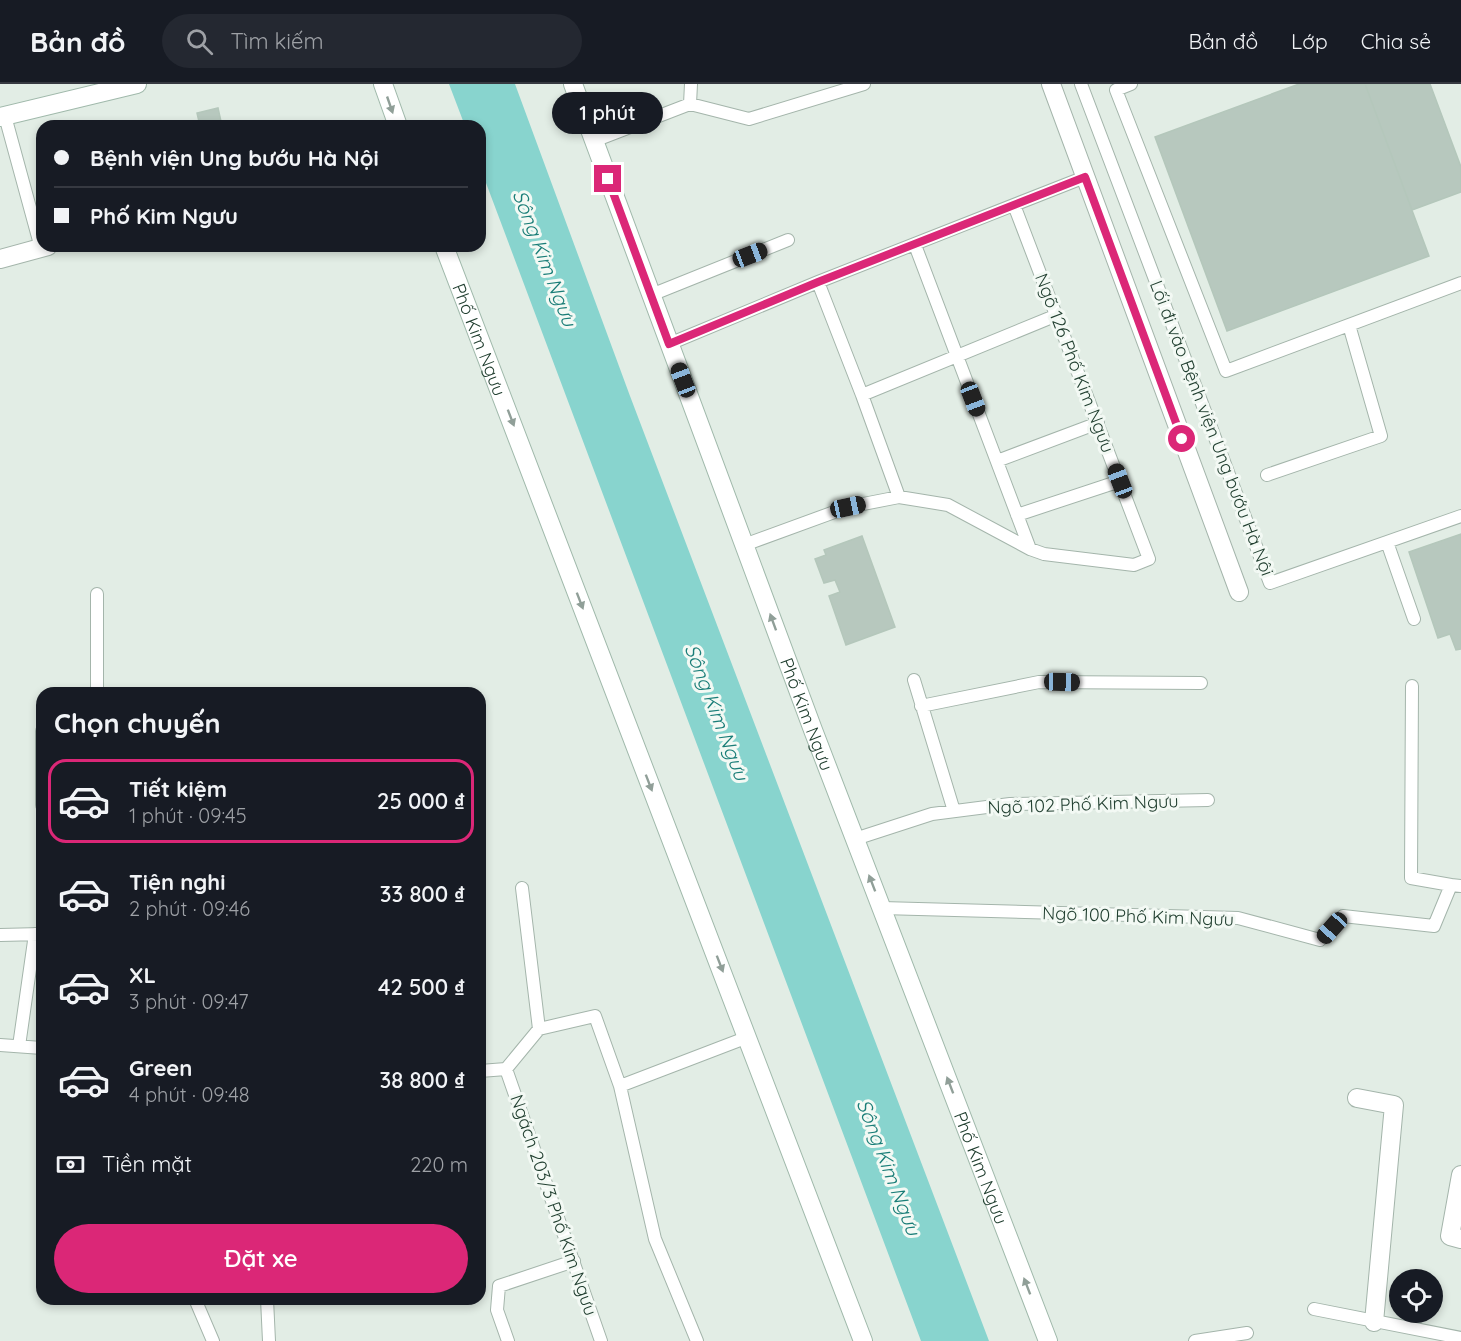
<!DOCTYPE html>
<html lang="vi">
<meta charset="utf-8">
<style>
:root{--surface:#171b24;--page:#242831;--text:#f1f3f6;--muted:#9ea1a6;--line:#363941;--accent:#db2777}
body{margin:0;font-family:Quicksand,sans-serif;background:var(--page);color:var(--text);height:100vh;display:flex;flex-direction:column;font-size:22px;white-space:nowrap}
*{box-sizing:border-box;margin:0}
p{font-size:20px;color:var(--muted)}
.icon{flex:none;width:33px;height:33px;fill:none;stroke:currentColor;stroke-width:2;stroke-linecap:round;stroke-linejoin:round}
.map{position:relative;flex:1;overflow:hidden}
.panel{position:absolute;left:36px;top:603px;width:450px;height:618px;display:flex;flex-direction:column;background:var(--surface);border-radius:18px;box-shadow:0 3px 9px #0003}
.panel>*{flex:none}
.guide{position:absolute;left:36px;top:36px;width:450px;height:132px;border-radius:18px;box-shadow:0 3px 9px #0003;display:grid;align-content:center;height:132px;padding:0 18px;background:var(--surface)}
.controls{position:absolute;left:1389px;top:1185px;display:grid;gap:12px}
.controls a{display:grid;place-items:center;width:54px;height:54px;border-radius:50%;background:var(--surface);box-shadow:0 3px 9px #0003;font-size:30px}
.end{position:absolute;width:27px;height:27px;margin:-14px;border:8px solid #db2777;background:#fff;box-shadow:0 0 0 3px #fff}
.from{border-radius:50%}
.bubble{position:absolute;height:42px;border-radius:21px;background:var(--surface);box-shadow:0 3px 9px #0003;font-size:20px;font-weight:600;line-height:42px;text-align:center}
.car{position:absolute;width:18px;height:36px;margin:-18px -9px;border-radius:8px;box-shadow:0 0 4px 2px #0007;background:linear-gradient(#222 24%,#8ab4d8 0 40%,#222 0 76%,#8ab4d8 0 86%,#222 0)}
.guide b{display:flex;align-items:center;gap:21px;height:57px;font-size:22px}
.guide b+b{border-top:2px solid var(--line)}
.guide i{width:15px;height:15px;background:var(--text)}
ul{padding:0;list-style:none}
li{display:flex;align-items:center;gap:18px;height:84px;margin:0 12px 9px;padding:0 6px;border:3px solid transparent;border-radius:18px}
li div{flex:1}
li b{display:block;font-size:22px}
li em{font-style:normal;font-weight:600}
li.on{border-color:var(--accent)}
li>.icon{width:54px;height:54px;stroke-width:1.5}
h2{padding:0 18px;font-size:27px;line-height:72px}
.pay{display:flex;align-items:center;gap:15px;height:66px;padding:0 18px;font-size:22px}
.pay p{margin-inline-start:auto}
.action{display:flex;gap:12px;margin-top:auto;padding:12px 18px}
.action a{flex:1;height:69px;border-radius:36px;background:var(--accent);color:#fff;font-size:24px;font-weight:600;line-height:69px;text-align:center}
header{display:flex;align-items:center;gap:36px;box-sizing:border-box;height:84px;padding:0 30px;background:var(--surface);border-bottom:2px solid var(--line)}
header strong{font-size:28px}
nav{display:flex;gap:33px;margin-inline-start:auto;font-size:21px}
.search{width:420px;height:54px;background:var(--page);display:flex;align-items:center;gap:15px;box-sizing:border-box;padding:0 21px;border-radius:33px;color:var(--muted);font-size:22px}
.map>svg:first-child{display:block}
.water{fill:#88d4ce}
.building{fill:#b7c8be;stroke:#b4c7bb;stroke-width:1.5}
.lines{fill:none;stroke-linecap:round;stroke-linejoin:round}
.lane-casing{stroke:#a4b5ab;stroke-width:14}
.street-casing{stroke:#a4b5ab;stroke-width:20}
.secondary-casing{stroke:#a0b9ab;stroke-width:20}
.lane{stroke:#fff;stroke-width:12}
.street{stroke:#fff;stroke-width:18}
.secondary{stroke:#fff;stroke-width:18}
.oneway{fill:#909f98}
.route{stroke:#db2777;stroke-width:8}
.labels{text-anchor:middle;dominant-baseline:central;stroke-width:6;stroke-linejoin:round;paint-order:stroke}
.street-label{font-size:18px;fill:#213f30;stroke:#f3f9f4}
.water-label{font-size:20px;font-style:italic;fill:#197d77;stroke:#f3f9f4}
</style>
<header>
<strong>Bản đồ</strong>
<div class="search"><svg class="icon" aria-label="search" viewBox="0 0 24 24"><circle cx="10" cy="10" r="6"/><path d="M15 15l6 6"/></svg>Tìm kiếm</div>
<nav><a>Bản đồ</a><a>Lớp</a><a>Chia sẻ</a></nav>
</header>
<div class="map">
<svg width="1461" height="1257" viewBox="0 0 1461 1257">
<rect width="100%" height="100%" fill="#e2ede5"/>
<!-- water -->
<path class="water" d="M449,0H515L630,312L989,1257H921L480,83V42H465Z"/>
<!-- building -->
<path class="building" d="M1299,0H1365L1429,172L1227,247L1155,53Z
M1365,0H1430L1461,83V108L1412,126Z
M218,24L222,42H200L197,29Z
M1461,450V565L1456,566L1450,550L1438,554L1409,468Z
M862,452L895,543L846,561L829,512L840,508L835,496L824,499L815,475L826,471L824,466Z"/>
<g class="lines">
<!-- lane casing -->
<g class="lane-casing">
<path id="lane" d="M1081,0L1270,499L1461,432
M1131,0L1116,6L1226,287L1461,199
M690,20L691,0
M5,32L41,164
M594,57L690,20L749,35L864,0
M915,161L1030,465
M818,198L862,311L899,413
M651,211L788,156
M669,260L818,198L1085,93
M862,311L1057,231
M997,377L1098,339
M1267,391L1381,352L1349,241
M1017,431L1120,397
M1387,458L1414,535
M744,461L848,423L899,413L948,421L1030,465L1044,470L1134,481L1149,475L1014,121
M914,596L954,727
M1412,602L1411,794L1451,801
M97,609V510
M921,622L1039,598L1201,599
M42,647V721
M855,755L932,730L1010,720L1208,716
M522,804L539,945
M882,824L1238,834L1320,856L1343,832L1434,842L1451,801L1461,802
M0,851L41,850
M0,961L42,964
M19,962L35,850
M506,985L601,1257
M480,987L506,985L539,945L595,932L620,1002L655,1155L697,1257
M620,1002L748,953
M195,1215L213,1257
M267,1215L269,1257
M1314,1225L1461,1254
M508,1257L497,1226L499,1202L574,1177
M1195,1257L1247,1249"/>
</g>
<!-- street casing -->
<g class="street-casing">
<path id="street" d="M1051,0L1239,508
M0,175L48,162
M1357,1014L1394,1021L1374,1238
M1461,1091L1450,1152L1461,1155"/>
</g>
<!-- secondary casing -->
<g class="secondary-casing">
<g id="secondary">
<path d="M383,0L398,42"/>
<path id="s1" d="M573,0L813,646L1048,1257"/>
<path d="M0,33L137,0"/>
<path id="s2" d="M444,162L863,1257"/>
</g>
</g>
<!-- lane -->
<use href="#lane" class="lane"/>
<!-- street -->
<use href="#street" class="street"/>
<!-- secondary -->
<use href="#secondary" class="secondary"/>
</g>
<!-- one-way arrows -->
<defs><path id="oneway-solid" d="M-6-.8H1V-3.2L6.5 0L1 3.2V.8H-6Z" transform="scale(1.5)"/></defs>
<g class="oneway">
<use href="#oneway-solid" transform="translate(390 21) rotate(71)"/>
<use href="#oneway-solid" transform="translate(511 334) rotate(69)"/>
<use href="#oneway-solid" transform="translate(580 517) rotate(69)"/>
<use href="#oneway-solid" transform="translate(773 538) rotate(-110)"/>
<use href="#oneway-solid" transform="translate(649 699) rotate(69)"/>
<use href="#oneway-solid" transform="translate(872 799) rotate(-111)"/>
<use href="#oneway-solid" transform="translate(720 880) rotate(69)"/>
<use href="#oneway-solid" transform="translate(950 1001) rotate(-111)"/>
<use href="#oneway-solid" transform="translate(1027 1202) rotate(-111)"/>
</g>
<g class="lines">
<!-- route -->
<path class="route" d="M608,95L669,260L818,198L1085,93L1182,355"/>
</g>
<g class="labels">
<!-- street labels -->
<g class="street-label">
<text stroke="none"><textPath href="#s2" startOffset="100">Phố Kim Ngưu</textPath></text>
<text transform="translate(1075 279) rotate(69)">Ngõ 126 Phố Kim Ngưu</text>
<text transform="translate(1212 344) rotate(69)">Lối đi vào Bệnh viện Ung bướu Hà Nội</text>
<text stroke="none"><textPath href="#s1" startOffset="672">Phố Kim Ngưu</textPath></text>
<text transform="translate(1083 720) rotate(-2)">Ngõ 102 Phố Kim Ngưu</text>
<text transform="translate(1138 832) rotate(2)">Ngõ 100 Phố Kim Ngưu</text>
<text stroke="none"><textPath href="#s1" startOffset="1158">Phố Kim Ngưu</textPath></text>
<text transform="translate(554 1121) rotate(71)">Ngách 203/3 Phố Kim Ngưu</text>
</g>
<!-- water labels -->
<g class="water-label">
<text transform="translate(545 174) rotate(69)">Sông Kim Ngưu</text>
<text transform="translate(717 628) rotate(69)">Sông Kim Ngưu</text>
<text transform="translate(889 1083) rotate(69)">Sông Kim Ngưu</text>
</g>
</g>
</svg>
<div class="controls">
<a><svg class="icon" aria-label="locate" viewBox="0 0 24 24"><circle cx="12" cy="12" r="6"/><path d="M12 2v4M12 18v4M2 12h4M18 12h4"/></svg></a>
</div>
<i class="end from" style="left:1182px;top:355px"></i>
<i class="end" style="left:608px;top:95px"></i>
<div class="bubble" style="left:552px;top:8px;width:111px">1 phút</div>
<i class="car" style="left:750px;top:171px;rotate:69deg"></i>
<i class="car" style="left:683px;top:296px;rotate:339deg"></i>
<i class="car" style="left:973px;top:315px;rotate:159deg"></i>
<i class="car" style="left:1120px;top:397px;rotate:339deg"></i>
<i class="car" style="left:848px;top:423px;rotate:78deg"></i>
<i class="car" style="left:1062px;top:598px;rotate:91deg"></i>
<i class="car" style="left:1332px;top:844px;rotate:222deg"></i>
<div class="guide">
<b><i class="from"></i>Bệnh viện Ung bướu Hà Nội</b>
<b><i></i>Phố Kim Ngưu</b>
</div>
<section class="panel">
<h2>Chọn chuyến</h2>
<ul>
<li class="on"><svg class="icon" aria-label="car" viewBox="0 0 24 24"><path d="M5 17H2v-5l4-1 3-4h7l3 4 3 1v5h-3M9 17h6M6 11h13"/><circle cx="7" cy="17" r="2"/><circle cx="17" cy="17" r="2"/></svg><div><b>Tiết kiệm</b><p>1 phút · 09:45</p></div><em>25 000 ₫</em></li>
<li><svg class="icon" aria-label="car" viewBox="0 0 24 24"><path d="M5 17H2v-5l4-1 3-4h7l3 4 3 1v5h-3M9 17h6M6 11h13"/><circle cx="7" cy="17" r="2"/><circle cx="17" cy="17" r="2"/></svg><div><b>Tiện nghi</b><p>2 phút · 09:46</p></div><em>33 800 ₫</em></li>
<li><svg class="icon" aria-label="car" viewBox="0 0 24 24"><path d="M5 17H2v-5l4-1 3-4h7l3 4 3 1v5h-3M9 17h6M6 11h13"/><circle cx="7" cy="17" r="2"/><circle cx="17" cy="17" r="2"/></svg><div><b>XL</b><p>3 phút · 09:47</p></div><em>42 500 ₫</em></li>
<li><svg class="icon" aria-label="car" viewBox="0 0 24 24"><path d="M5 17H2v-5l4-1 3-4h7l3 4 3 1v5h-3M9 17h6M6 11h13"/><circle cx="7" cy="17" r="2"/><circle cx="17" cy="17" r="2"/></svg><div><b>Green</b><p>4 phút · 09:48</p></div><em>38 800 ₫</em></li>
</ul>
<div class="pay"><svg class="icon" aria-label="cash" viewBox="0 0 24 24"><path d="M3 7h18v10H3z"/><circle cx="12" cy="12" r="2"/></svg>Tiền mặt<p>220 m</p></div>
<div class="action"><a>Đặt xe</a></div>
</section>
</div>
